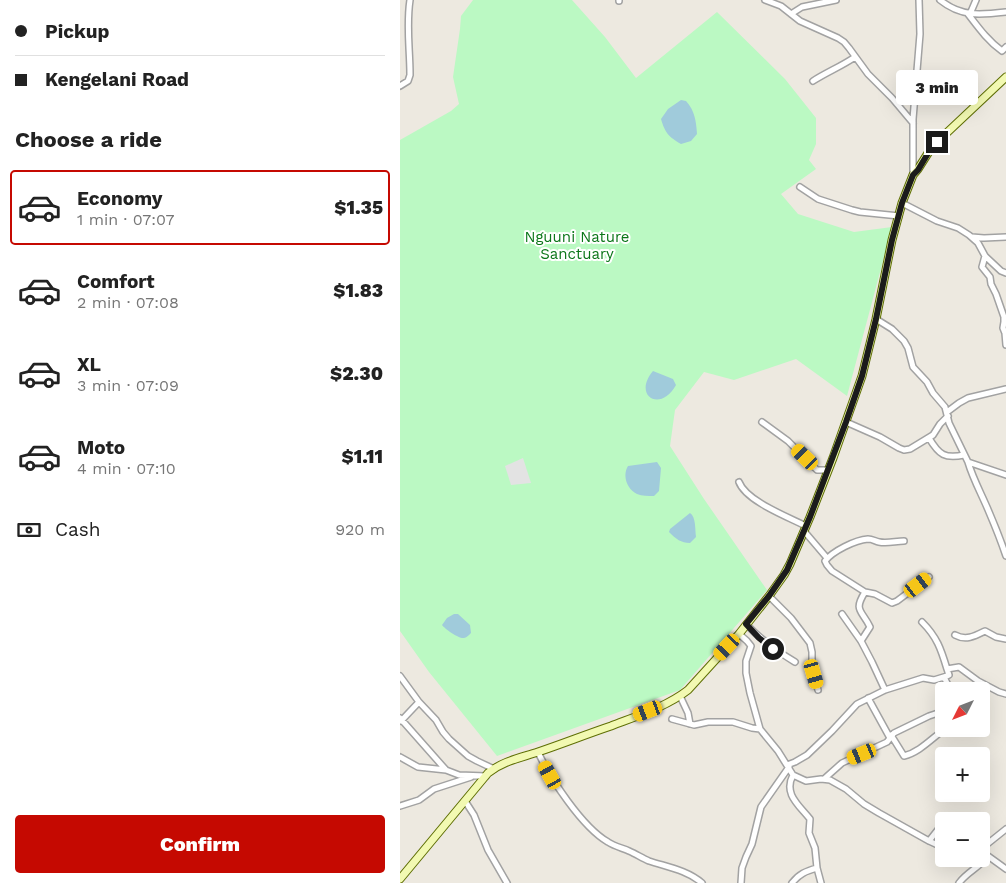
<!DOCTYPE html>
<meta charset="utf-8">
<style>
:root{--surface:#fff;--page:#f2f2f2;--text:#222;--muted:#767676;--line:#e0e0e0;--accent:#c50901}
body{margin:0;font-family:"Work Sans",sans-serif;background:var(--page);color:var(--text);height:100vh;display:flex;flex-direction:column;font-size:19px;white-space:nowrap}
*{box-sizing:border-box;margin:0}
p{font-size:16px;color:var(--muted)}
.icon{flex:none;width:28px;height:28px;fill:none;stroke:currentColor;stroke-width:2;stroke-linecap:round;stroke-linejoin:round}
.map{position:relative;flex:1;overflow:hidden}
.side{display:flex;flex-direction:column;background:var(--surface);width:400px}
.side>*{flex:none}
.banner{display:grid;align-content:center;height:110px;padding:0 15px;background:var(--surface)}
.needle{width:32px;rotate:228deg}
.controls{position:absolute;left:535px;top:682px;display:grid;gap:10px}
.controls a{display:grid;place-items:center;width:55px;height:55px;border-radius:5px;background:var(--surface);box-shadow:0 5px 20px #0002;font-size:25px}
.end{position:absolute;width:22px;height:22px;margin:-11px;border:6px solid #1b1b1b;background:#fff;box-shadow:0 0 0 2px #fff}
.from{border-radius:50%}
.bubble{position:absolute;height:35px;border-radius:5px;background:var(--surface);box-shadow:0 5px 20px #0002;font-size:16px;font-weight:800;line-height:35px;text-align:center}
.car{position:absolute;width:15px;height:30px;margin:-15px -8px;border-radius:6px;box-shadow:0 0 4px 1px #0007;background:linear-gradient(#f5c518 24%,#345 0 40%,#f5c518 0 76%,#345 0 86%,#f5c518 0)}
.banner b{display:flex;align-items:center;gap:18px;height:48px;font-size:19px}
.banner b+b{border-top:1px solid var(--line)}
.banner i{width:12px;height:12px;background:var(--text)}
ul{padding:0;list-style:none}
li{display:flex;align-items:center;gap:15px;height:75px;margin:0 10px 8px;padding:0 5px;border:2px solid transparent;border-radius:5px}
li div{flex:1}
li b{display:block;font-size:19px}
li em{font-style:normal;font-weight:800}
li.selected{border-color:var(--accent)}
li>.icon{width:45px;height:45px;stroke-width:1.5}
h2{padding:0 15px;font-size:22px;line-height:60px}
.pay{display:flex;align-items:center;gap:12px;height:55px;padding:0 15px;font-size:19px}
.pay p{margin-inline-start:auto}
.action{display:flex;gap:10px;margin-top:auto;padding:10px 15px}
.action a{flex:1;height:58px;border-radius:5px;background:var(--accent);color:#fff;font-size:20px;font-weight:800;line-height:58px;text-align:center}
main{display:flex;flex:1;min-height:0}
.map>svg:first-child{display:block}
.park{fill:#bbf9c3}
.parking{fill:#e3e3e3}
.water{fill:#a0cbdb}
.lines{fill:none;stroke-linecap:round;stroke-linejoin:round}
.street-casing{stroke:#a2a2a2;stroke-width:8}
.secondary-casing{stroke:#5f6f05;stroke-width:9}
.street{stroke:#fff;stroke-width:5}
.secondary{stroke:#f2f9b2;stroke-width:7}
.route{stroke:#1b1b1b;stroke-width:6}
.labels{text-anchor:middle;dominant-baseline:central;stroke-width:4;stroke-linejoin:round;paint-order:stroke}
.park-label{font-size:15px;fill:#0b7619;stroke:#fff}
</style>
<main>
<section class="side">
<div class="banner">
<b><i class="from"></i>Pickup</b>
<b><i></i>Kengelani Road</b>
</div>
<h2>Choose a ride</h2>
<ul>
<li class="selected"><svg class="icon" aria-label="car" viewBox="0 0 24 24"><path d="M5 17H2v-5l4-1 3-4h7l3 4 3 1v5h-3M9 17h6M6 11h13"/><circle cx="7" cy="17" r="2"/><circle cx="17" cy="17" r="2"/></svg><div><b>Economy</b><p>1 min · 07:07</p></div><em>$1.35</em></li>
<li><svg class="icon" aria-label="car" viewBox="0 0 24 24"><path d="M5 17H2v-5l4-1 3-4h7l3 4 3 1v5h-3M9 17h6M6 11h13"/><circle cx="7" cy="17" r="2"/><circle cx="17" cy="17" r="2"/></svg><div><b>Comfort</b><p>2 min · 07:08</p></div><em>$1.83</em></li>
<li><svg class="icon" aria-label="car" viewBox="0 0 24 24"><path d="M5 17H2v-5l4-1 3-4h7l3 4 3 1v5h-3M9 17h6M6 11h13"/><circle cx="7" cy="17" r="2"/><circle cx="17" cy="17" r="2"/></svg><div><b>XL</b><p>3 min · 07:09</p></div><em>$2.30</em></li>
<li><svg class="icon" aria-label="car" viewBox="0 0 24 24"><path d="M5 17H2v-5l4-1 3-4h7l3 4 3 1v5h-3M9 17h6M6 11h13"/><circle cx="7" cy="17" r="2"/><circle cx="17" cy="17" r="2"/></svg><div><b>Moto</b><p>4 min · 07:10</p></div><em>$1.11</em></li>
</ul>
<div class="pay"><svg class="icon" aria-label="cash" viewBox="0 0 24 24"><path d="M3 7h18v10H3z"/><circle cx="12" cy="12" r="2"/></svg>Cash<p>920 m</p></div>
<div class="action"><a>Confirm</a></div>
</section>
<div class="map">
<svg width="606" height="883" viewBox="0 0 606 883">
<rect width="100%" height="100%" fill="#ede9e0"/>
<!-- park -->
<path class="park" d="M73,0H172L205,37L236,78L317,12L385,79L416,118V144L409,160L416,169L381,194L398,214L454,232L492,227L447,396L396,359L334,380L304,372L275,410L270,446L304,499L367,590L280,690L97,756L29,672L0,631V140L51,111L59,104L53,77L60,29L61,16Z"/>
<!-- parking -->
<path class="parking" d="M123,458L131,483L111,485L105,466Z"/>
<!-- water -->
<path class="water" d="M281,100L286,101C295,111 296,121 297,134L291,141L281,144C269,137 265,133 261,119L268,109Z
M253,371L273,379L276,385C261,413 232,396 253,371Z
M257,462L261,468L259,491L254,496C248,496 242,496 237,494C227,489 222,476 228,466Z
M290,513C296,517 295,529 296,537L290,543C281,543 276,539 269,532L270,529Z
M54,614H58L70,625L71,633C69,635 66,638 64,638C59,639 45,629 42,625L47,618Z"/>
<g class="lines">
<!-- street casing -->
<g class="street-casing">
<path id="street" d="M219,0V1
M365,0L381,6L400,21L438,38L444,42L449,48L468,74L492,98L513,123
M540,0C561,17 580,15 606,12
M391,14L402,7L436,0
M568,14C578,27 588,41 602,51L606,47
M570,14L576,0
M413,81C427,72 442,66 455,57
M0,86L8,81L10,75C10,49 6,26 10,0
M513,175V119L520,34L519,0
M400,187L418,199L452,210L460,212L499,216
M502,203L537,221L558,228L569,235L578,243L585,256L601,271L606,273
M572,237L584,238L606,237
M585,256L582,267L590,277L591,284L596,294L604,317V322L603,328L605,333L606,345
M476,319L492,329L504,341L508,348L513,367L527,382L533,393L545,407L549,423L568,462L606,475
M547,412L559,403L568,398L606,389
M362,422L388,441L417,470H428
M446,422L480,437L499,448L504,450L510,449L533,435L540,424L548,416
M529,438C539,455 545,459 564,455
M568,462C573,479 582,495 589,512C595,526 601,541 606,556
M339,482C346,501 388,517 406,526
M404,531L427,558
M504,541C496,541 487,544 479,542C475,541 472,539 468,539C455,540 433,551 425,561L427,565L432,571L465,592L475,594L492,603L497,601L529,577
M369,596L391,618L410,643L412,652V668L418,690
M442,614L461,641L472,662L485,690
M522,622C537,637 541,649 547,669
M347,625C361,640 377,651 395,662
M339,634L347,641L351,646L346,661V673L350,693L360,729L378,751L393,775L406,781L421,779L430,780L446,789L464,804L479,813L529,841L544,848
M555,635C566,641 575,636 585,631L596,637L606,639
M461,641L470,627C462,610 453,611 465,592
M0,676L19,702L36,720L43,732L49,739L68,756L77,761L94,769
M544,677L551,691
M280,696L288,713L290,724
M468,698L490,738
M0,718L46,770L59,775L86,776
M272,719L294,725L308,722H333L352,728L360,729
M1,721L19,702
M491,735L504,756C520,752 532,738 545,729
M138,752C150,778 182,827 208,842C214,846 222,848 229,851C236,854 242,858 249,861C267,867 287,870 302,883
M0,757L18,767L46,770
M387,765L395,762L407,755L432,731L457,704L485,690L523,678L534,680L547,676L549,675L547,669L559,667L578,681L599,692L606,694
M393,775C383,794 399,805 410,819L409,833L415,848L417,868L421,883
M424,779L442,763L487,742L494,733L529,716L544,711
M65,801L74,815L88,850L107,883
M0,806L19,800L34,789L71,777
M529,841L544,822
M581,849L606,829
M581,853L588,856L606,869
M341,883L342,868L346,857L352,844L361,807L389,767
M392,883C399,874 406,871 417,868
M559,883C567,872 580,867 588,856"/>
</g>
<!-- secondary casing -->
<g class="secondary-casing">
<path id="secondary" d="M0,879L88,773C103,761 120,758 138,752C162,744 187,734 211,726C237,716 266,707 288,690L339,634L369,596L384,575L390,564L410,517L433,458L462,376L476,319L492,240L502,203L513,175L518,169L530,150L537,142L606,77"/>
</g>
<!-- street -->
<use href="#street" class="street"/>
<!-- secondary -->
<use href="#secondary" class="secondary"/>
</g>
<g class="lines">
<!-- route -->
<path class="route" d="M373,649L359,638L346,624L369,596L387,570L410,517L446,422L462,376L476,319L492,240L502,203L513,175L518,170L530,150L537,142"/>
</g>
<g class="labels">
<!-- park labels -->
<g class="park-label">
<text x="177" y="237">Nguuni Nature<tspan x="177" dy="17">Sanctuary</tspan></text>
</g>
</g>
</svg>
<div class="controls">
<a><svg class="needle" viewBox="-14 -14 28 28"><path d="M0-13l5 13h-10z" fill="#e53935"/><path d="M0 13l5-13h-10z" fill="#767676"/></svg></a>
<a>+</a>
<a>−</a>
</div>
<i class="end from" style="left:373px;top:649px"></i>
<i class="end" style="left:537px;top:142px"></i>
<div class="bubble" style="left:496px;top:70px;width:82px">3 min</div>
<i class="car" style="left:405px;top:457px;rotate:314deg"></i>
<i class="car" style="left:518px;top:585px;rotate:53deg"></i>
<i class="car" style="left:327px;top:647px;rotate:223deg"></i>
<i class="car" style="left:414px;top:674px;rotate:164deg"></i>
<i class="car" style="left:248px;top:711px;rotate:249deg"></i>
<i class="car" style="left:462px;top:754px;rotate:248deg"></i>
<i class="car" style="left:150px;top:775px;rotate:331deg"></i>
</div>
</main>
